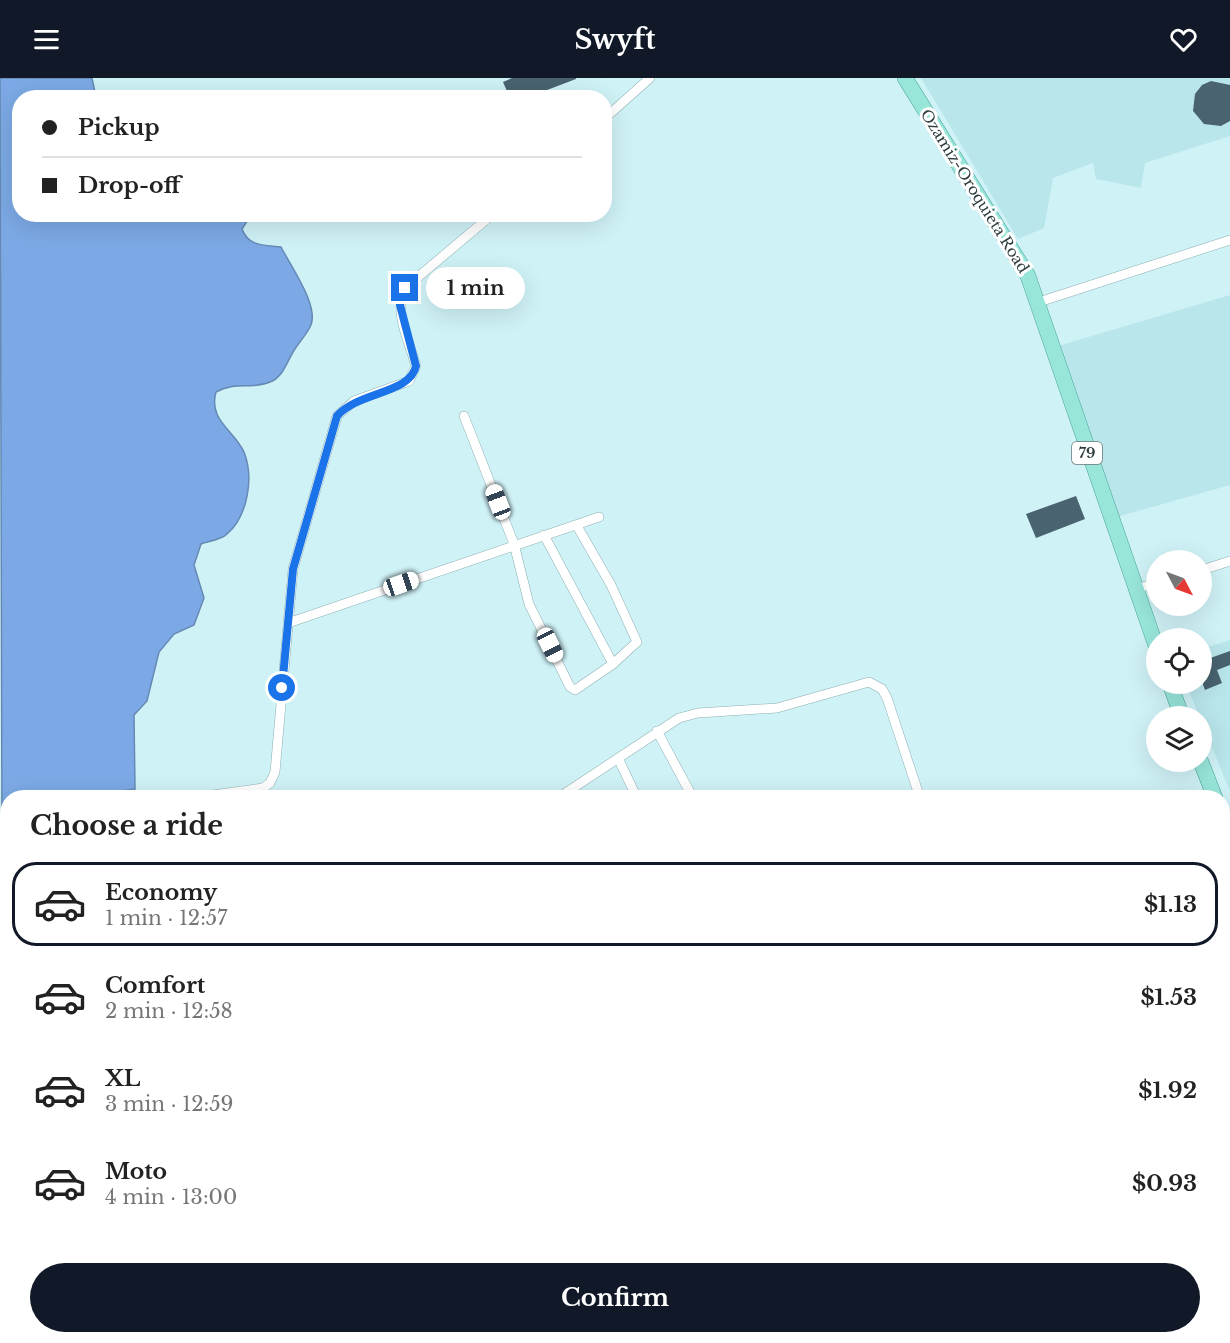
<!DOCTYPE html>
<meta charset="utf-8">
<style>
:root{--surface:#fff;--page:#f6f6f6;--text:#222;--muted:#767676;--line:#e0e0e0;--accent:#111827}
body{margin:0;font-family:"Libre Baskerville",serif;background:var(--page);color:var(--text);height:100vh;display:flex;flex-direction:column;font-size:22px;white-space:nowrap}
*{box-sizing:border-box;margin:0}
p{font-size:20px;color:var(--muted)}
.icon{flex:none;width:33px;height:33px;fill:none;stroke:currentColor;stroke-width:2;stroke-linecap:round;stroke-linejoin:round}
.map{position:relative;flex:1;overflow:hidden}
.panel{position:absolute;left:0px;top:712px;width:1230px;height:554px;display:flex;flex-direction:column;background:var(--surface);border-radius:24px 24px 0 0;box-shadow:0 6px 24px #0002}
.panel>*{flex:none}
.banner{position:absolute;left:12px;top:12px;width:600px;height:132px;border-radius:24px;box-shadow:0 6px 24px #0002;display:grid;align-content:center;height:132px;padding:0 30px;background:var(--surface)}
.needle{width:39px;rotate:131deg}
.controls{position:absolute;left:1146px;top:472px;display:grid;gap:12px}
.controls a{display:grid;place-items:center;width:66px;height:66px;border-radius:50%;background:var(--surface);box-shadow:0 6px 24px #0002;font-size:30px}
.end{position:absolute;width:27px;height:27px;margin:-14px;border:8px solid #1a73e8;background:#fff;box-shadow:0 0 0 3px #fff}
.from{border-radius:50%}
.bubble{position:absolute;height:42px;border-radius:21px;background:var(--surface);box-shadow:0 6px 24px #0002;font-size:20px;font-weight:700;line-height:42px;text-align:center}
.car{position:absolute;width:18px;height:36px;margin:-18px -9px;border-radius:8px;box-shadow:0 0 4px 2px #0007;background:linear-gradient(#fff 24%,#345 0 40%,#fff 0 76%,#345 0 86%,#fff 0)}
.banner b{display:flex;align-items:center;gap:21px;height:57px;font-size:22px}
.banner b+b{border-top:2px solid var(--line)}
.banner i{width:15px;height:15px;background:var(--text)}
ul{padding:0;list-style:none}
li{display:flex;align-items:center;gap:18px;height:84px;margin:0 12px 9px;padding:0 18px;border:3px solid transparent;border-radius:24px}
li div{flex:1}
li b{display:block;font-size:22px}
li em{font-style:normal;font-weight:700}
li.active{border-color:var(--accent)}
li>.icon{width:54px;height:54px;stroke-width:1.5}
h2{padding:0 30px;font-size:27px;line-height:72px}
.cta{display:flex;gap:12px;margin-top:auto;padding:12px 30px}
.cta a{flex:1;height:69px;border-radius:36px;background:var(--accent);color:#fff;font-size:24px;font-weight:700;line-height:69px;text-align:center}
header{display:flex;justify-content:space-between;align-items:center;height:78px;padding:0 30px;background:var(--accent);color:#fff;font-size:27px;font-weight:700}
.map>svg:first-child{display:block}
.built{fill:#b9e6eb}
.water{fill:#7ca9e5;stroke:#6589b3;stroke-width:1.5}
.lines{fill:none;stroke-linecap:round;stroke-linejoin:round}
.river{stroke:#7ca9e5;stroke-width:21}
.building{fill:#496370}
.street-casing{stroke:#8dafb3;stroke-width:10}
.primary-casing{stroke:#47a094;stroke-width:16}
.path{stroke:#839da0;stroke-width:2;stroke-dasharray:6 3;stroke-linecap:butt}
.street{stroke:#fff;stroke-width:9}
.primary{stroke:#98e6da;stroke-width:15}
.route{stroke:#1a73e8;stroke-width:8}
.labels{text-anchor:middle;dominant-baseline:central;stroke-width:6;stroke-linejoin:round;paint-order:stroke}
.shield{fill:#fff;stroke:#6d7779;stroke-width:1.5}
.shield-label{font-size:14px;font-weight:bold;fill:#2f3d3f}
.street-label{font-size:15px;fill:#2f3d3f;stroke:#fff}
</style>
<header><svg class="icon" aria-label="menu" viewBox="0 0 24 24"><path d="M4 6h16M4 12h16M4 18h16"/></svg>Swyft<svg class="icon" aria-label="heart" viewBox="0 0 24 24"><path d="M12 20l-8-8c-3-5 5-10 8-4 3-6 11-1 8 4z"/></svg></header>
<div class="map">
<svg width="1230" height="1265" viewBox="0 0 1230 1265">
<rect width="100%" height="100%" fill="#cff2f7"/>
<!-- built -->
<path class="built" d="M921,0H1230V58L1145,85L1141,110L1096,101L1093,85L1053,100L1044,150L1018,161Z
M1230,217V407L1117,439L1058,268Z
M1230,562V711H1229L1186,606H1202V571Z
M1027,1258L1029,1265H516L513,1259Z"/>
<!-- water -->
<path class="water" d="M0,0H92L96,19L20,20V136L251,137L242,151C249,169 264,167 281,169C290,187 321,230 310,249C305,259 297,266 292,276C286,286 282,300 270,304C250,312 236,303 216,314C208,342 234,352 244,374C254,399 248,438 227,456C221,462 209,463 201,466L194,487L204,520L194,547L174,556L159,574L147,623L134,637L135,711L116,714L110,720H8L7,762L2,763Z"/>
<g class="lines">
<!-- river -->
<path class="river" d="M447,1265L449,1258"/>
</g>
<!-- building -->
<path class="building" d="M512,0H576V1L526,20H510L503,4Z
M1211,3L1230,7V43L1221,48L1204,46L1193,33L1195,16L1202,7Z
M1076,418L1085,441L1036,460L1026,436Z
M1230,573V587L1217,592L1222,605L1205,612L1202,604V583Z"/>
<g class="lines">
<!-- street casing -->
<g class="street-casing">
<path id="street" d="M604,41L650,0
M1036,225L1230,162
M464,338L514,466L529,526L570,609L575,612L613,586L637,564L611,507L577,448
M544,457L613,586
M1202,492L1230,483
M1136,511L1156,505
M288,545L599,439
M657,653L693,720
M618,680L637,720
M191,720L263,710L270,705L275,694L293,491L337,338L354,323L409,303L416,288C410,265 393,234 405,210L493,136
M558,720L679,640L698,635L777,630L869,604L882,611L887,620L920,720
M0,754L8,752
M1222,996L1230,993
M1078,1258L1079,1265"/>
</g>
<!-- primary casing -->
<g class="primary-casing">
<path id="primary" d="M905,0L1028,198L1156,568
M1170,606L1182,639
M1201,684L1215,720
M1222,738L1230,754"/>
</g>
<!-- path -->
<path class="path" d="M1179,684L1180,686L1182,684"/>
<!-- street -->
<use href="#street" class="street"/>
<!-- primary -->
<use href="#primary" class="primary"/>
</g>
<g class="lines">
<!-- route -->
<path class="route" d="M282,610L293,491L337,338C359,313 410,316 416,288L400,227L405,210"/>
</g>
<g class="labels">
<!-- shield labels -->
<rect class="shield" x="1072" y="364" width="30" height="22" rx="4.5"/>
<g class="shield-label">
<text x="1087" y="375">79</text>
</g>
<!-- street labels -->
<g class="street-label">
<text transform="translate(975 113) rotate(58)">Ozamiz-Oroquieta Road</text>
</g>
</g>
</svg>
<div class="controls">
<a><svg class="needle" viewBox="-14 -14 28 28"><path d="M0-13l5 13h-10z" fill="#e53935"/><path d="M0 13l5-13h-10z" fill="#767676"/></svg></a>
<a><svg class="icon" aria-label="locate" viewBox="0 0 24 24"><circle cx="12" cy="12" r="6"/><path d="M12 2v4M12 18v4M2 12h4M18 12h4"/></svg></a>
<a><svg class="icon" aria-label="layers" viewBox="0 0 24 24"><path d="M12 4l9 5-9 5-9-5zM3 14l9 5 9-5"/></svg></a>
</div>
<i class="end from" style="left:282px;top:610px"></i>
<i class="end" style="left:405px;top:210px"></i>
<div class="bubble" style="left:426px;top:189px;width:99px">1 min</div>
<i class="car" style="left:498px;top:424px;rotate:339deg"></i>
<i class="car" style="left:401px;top:506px;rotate:71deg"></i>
<i class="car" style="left:550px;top:567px;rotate:154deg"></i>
<div class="banner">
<b><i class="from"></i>Pickup</b>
<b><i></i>Drop-off</b>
</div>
<section class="panel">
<h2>Choose a ride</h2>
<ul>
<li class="active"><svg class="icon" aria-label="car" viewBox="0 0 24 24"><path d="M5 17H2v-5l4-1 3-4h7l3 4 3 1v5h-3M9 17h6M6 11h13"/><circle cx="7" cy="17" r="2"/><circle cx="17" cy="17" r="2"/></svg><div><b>Economy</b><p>1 min · 12:57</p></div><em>$1.13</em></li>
<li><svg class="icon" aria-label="car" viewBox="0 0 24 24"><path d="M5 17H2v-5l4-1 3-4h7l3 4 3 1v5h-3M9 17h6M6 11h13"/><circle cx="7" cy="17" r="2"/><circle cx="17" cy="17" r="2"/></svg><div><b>Comfort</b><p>2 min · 12:58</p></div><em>$1.53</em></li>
<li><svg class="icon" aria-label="car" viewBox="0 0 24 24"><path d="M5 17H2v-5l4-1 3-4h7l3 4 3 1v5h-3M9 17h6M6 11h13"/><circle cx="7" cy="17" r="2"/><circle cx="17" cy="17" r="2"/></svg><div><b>XL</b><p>3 min · 12:59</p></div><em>$1.92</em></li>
<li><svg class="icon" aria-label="car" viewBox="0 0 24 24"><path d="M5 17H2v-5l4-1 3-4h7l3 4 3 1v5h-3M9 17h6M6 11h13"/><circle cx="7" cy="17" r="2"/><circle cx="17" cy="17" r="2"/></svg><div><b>Moto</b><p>4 min · 13:00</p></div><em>$0.93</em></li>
</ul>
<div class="cta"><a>Confirm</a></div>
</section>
</div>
